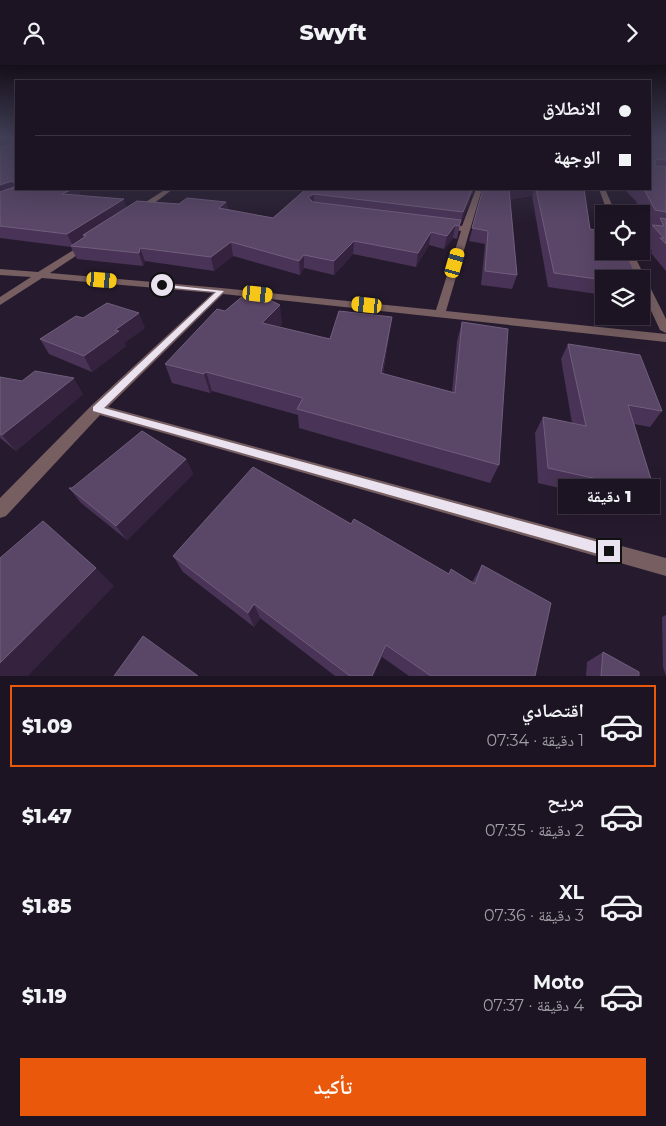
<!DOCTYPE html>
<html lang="ar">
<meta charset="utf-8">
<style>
:root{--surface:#1c1422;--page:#251d2a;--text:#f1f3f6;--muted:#a09ea5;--line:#3a3340;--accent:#ea580c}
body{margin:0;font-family:Montserrat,"Noto Naskh Arabic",sans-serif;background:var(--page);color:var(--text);direction:rtl;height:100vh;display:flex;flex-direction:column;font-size:19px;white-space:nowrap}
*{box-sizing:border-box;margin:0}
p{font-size:16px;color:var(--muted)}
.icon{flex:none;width:28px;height:28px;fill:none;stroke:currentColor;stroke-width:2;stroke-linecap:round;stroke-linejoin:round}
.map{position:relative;height:611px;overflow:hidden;direction:ltr}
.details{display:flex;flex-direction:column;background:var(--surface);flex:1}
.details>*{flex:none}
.top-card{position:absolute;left:15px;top:15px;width:636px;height:110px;border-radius:0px;box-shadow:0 5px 20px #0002,0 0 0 1px var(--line);direction:rtl;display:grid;align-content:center;height:110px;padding:0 20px;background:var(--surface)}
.tools{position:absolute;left:595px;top:140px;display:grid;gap:10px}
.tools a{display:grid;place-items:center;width:55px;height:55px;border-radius:0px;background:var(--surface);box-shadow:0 5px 20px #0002,0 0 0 1px var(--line);font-size:25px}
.end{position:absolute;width:22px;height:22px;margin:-11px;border:6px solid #eae2ef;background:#111;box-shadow:0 0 0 2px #111}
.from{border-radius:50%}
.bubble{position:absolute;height:35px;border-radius:0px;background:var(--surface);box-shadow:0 5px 20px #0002,0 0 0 1px var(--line);font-size:16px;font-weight:800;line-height:35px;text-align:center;direction:rtl}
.car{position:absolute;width:15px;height:30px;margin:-15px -8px;border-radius:6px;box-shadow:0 0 4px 1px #0007;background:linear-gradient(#f5c518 24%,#345 0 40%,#f5c518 0 76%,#345 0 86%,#f5c518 0)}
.top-card b{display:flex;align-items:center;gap:18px;height:48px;font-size:19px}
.top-card b+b{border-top:1px solid var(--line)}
.top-card i{width:12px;height:12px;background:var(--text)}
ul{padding:9px 0 0;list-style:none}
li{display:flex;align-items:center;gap:15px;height:82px;margin:0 10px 8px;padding:0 10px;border:2px solid transparent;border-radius:0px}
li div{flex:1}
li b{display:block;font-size:19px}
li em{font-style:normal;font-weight:800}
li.current{border-color:var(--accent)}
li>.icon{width:45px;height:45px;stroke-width:1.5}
.primary-button{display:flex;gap:10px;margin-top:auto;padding:10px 20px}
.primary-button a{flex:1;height:58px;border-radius:0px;background:var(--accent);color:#fff;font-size:20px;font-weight:800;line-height:58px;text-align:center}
header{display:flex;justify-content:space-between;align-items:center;height:65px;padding:0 20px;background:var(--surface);font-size:22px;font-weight:800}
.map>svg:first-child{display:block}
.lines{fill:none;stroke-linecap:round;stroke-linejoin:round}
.minor{fill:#765e61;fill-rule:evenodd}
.wall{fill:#493356}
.shaded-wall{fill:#34223f}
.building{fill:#5a4667;stroke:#715e7c}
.route{fill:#eae2ef}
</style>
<header><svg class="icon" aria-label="forward" viewBox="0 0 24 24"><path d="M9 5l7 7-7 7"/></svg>Swyft<svg class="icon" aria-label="person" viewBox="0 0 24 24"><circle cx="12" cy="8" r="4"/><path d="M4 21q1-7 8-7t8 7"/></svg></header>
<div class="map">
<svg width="666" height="611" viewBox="0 0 666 611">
<rect width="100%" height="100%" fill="#261b2e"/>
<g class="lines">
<!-- minor -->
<path class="minor" d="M166,124H173L141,148H135V144Z
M476,124H482L446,246L666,269V277L223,229L108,342L666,493V511L100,350L6,451L0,453V433L92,340L213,228L42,213L0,240V232L31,212L0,210V204L38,207L88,176L91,177V181L50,208L221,223L436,245L461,166L439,161L443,159L462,161Z
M599,124H605L616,149H608Z
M641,161L666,164V168L641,165Z
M624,186H632L666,254V268L660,265L641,224V214H637Z"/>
</g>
<!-- wall -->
<path class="wall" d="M0,72H16V124H78L80,130L127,143L226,137L228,145L273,153L306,124H474L472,129H471L469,137L460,159L457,174L453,173L444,184L429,180L416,202L353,189L334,210L304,203L300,210L233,191L214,206L145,196L143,201L77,194L71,182L0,173Z
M650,72H666V206L651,188L652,186L644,175L652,160H647L636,136L624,124H650Z
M483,124H584L590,164L604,214V230L548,222L532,131L510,134L517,210L512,224L481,220L485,179L469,176Z
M225,246L282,259L279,262L330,274L389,271L383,309L452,327L457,276L462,257L499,400L490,418L299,363L298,350L212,326L210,328L172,318L165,299Z
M83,253L145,263L124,278L126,281L92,307L49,289L40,274Z
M568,279L662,346L650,362L634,359L655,427L640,442L538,418L535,368L543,352L572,358L561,294Z
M0,312L83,329L16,386L0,373Z
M186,394L193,409L127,475L81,438L69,423H72Z
M351,459L449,509L472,517L482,500L535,611H409L382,592L373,611H335L260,553L254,562L183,507L173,491Z
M666,550V611L663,602L662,552Z
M603,587L639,611H586L587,597Z"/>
<!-- shaded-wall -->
<path class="shaded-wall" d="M9,72L13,82L0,86V75Z
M12,116L18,127L0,134V120Z
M73,124H78L82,134L62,129Z
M509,124H534L532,131L506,134Z
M472,125L469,137L461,159L463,147Z
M314,129V141L308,132Z
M124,134L128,146L86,171L83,170L85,175L73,181L67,169Z
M226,137L228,149L219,143Z
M455,160L453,173L444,184L447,171Z
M431,167L429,180L416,202L418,188Z
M354,176L353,189L334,210V196Z
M231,177L233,191L214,206L211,192Z
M140,183L145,196L143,201L139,188Z
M304,190V203L300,210L299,196Z
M280,240L282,259L265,277L262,258Z
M139,248L145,263L124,278L126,281L92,307L84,291L115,265Z
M392,252L389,271L379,328L381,308Z
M206,307L212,326L210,328L204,309Z
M74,313L83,329L16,386L2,370Z
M186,394L193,409L127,475L116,461Z
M96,503L114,521L28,611H0V598Z
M254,539L260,553L254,562L248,548Z
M386,580L382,592L373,611H372Z"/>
<!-- building -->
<path class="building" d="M0,72H9L0,75Z
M13,72H16V124H73L62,129L124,134L67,169L0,161V127L14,122L15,119L12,116L0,120V82L12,79Z
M650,72H666V95L656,94L655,101L666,102V147L655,145L644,124H650Z
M306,124H450L472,125L463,147L314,129L308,132L313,137L461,155L459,161L455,160L447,171L431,167L418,188L354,176L334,196L304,190L299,196L231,177L211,192L140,183L139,188L71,181L86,171L83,170L137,136L179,139L187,133L226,137L219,143L273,153Z
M483,124H509L517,210L485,206L488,166L472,163Z
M536,124H584L590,164L604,167V186H607V192L629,195L638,214H604V215L554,208Z
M660,153L666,154V179L660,173H664L652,160L664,161Z
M250,225L280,240L262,258L330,274L339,246L392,252L381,308L455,328L462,257L508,264L499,400L297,344L303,333L206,307L204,309L165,299L217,244L225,246Z
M107,238L139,248L115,265L119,266L84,291L40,274L76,251L83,253Z
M568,279L640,290L662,346L628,340L655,427L548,403L543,352L586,361Z
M35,306L74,313L2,370L0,369V312L22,316Z
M142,366L186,394L116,461L69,423H72Z
M253,402L351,459L354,454L449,509L451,504L475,519L482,500L551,538L535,611H431L386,580L372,611H350L254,539L248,548L173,491Z
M43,456L96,503L0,598V493Z
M143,571L198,611H114Z
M603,587L639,607V611H601Z"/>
<!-- sky -->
<linearGradient id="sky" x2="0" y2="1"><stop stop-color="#150f19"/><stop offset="0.46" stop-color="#413f57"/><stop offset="1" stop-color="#413f57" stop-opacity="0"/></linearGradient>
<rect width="666" height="158" fill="url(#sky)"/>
<!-- route -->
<path class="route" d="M159,219L224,226L104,343L609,480L613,482L615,486L613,490L609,492L93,346V342L216,227L162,222Z"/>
</svg>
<div class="tools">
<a><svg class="icon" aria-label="locate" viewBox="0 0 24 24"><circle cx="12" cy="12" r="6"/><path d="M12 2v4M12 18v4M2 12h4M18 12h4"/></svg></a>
<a><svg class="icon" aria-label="layers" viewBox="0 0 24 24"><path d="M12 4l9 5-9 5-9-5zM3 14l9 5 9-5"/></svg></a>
</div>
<i class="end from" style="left:162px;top:220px"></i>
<i class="end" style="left:609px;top:486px"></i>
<div class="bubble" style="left:558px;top:414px;width:102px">1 دقيقة</div>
<i class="car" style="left:455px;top:198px;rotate:16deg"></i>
<i class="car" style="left:102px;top:215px;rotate:95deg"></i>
<i class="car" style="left:258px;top:229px;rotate:96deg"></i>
<i class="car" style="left:367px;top:240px;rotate:276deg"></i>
<div class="top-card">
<b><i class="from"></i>الانطلاق</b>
<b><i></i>الوجهة</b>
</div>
</div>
<section class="details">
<ul>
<li class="current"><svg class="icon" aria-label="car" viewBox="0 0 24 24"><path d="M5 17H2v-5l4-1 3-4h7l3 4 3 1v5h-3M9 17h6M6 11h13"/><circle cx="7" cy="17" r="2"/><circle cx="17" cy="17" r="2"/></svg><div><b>اقتصادي</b><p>1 دقيقة · 07:34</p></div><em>$1.09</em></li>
<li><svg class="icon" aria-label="car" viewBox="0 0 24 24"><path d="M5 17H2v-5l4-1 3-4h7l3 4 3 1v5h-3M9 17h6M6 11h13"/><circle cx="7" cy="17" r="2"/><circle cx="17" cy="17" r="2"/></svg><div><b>مريح</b><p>2 دقيقة · 07:35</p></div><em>$1.47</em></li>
<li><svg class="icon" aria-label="car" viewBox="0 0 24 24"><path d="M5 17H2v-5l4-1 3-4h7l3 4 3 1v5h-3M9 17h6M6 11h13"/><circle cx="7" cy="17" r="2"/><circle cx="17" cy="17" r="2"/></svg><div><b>XL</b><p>3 دقيقة · 07:36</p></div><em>$1.85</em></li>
<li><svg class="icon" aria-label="car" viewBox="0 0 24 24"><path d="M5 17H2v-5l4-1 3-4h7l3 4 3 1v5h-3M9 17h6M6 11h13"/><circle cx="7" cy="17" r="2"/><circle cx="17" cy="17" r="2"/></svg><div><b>Moto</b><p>4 دقيقة · 07:37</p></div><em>$1.19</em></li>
</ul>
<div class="primary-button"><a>تأكيد</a></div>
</section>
